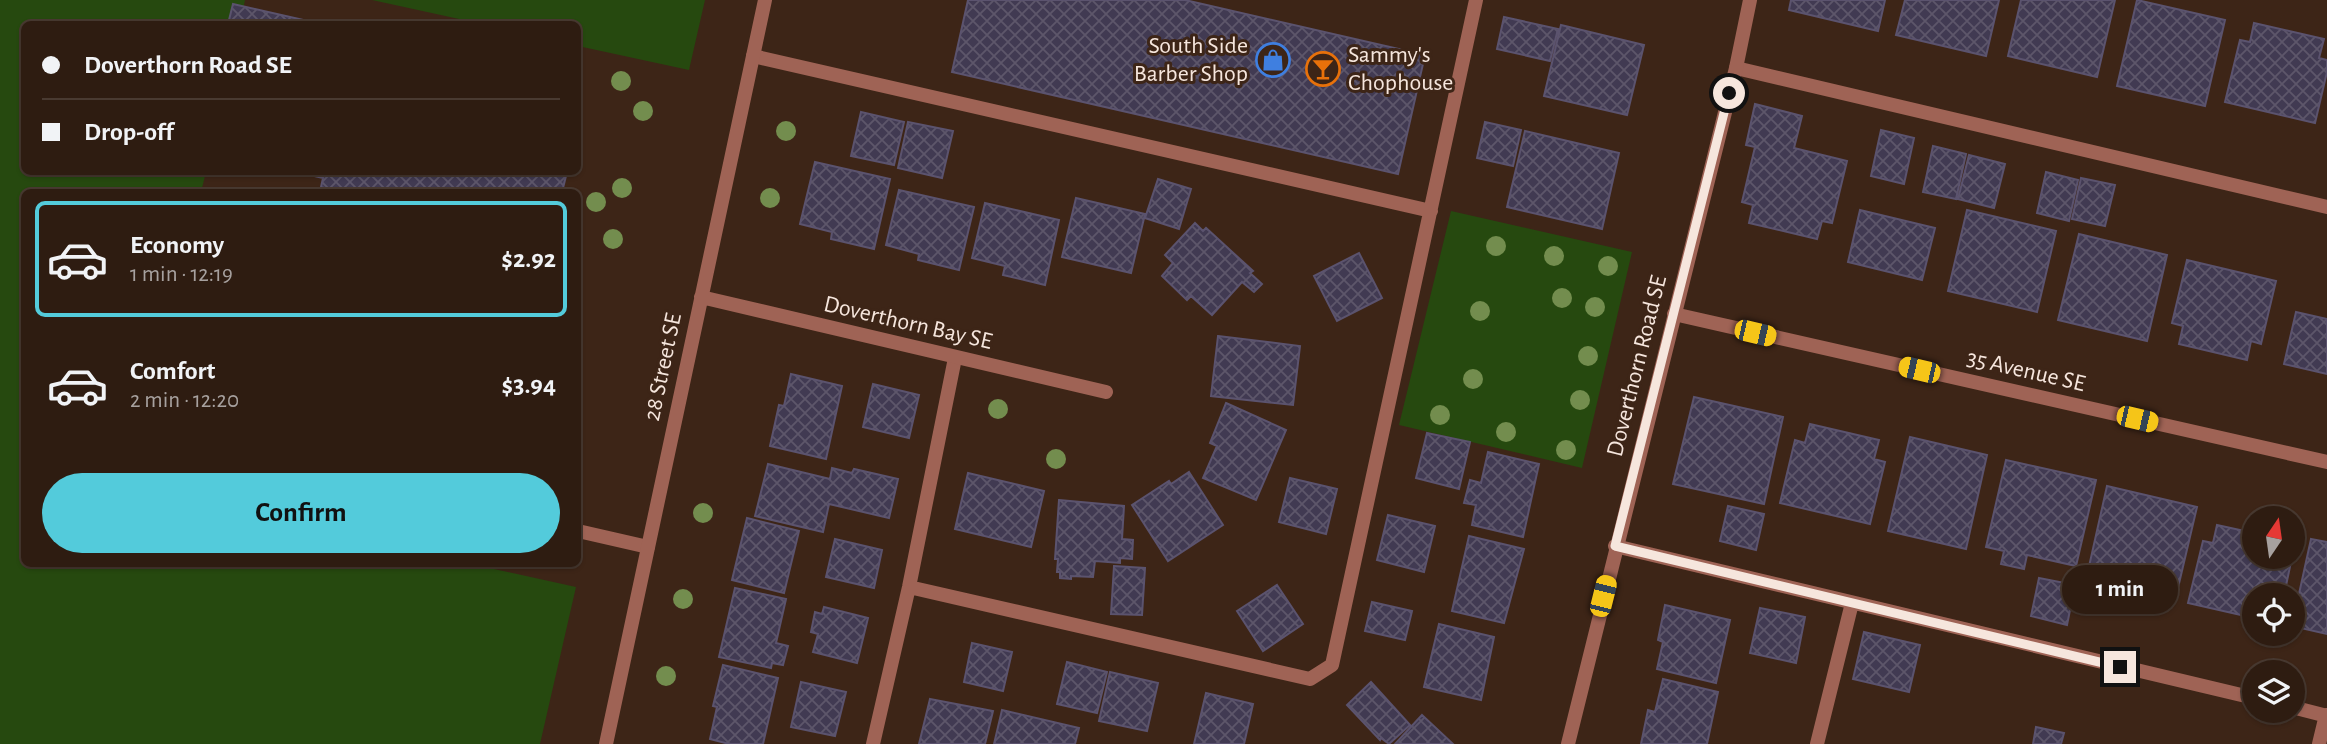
<!DOCTYPE html>
<meta charset="utf-8">
<style>
:root{--surface:#2e1c11;--page:#3a291f;--text:#f1f3f6;--muted:#a7a19f;--line:#493a31;--accent:#53cbdb}
body{margin:0;font-family:"Alegreya Sans",sans-serif;background:var(--page);color:var(--text);height:100vh;display:flex;flex-direction:column;font-size:26px;white-space:nowrap}
*{box-sizing:border-box;margin:0}
p{font-size:23px;color:var(--muted)}
.icon{flex:none;width:38px;height:38px;fill:none;stroke:currentColor;stroke-width:2;stroke-linecap:round;stroke-linejoin:round}
.map{position:relative;flex:1;overflow:hidden}
.side{position:absolute;left:21px;top:189px;width:560px;height:378px;display:flex;flex-direction:column;background:var(--surface);border-radius:10px;box-shadow:0 2px 5px #0004,0 0 0 2px var(--line)}
.side>*{flex:none}
.top-card{position:absolute;left:21px;top:21px;width:560px;height:154px;border-radius:10px;box-shadow:0 2px 5px #0004,0 0 0 2px var(--line);display:grid;align-content:center;height:154px;padding:0 21px;background:var(--surface)}
.needle{width:46px;rotate:13deg}
.fabs{position:absolute;left:2242px;top:506px;display:grid;gap:14px}
.fabs a{display:grid;place-items:center;width:63px;height:63px;border-radius:50%;background:var(--surface);box-shadow:0 2px 5px #0004,0 0 0 2px var(--line);font-size:35px}
.end{position:absolute;width:32px;height:32px;margin:-16px;border:9px solid #f6e6dd;background:#111;box-shadow:0 0 0 4px #111}
.from{border-radius:50%}
.bubble{position:absolute;height:49px;border-radius:24px;background:var(--surface);box-shadow:0 2px 5px #0004,0 0 0 2px var(--line);font-size:23px;font-weight:600;line-height:49px;text-align:center}
.car{position:absolute;width:21px;height:42px;margin:-21px -10px;border-radius:9px;box-shadow:0 0 5px 2px #0007;background:linear-gradient(#f5c518 24%,#345 0 40%,#f5c518 0 76%,#345 0 86%,#f5c518 0)}
.top-card b{display:flex;align-items:center;gap:24px;height:66px;font-size:26px}
.top-card b+b{border-top:2px solid var(--line)}
.top-card i{width:18px;height:18px;background:var(--text)}
ul{padding:12px 0 0;list-style:none}
li{display:flex;align-items:center;gap:21px;height:116px;margin:0 14px 10px;padding:0 7px;border:4px solid transparent;border-radius:10px}
li div{flex:1}
li b{display:block;font-size:26px}
li em{font-style:normal;font-weight:600}
li.active{border-color:var(--accent)}
li>.icon{width:63px;height:63px;stroke-width:1.5}
.cta{display:flex;gap:14px;margin-top:auto;padding:14px 21px}
.cta a{flex:1;height:80px;border-radius:42px;background:var(--accent);color:#111;font-size:28px;font-weight:600;line-height:80px;text-align:center}
.map>svg:first-child{display:block}
.park{fill:#26490f}
.building{fill:url(#building-cross-hatch);stroke:#5b536e;stroke-width:2}
.lines{fill:none;stroke-linecap:round;stroke-linejoin:round}
.lane{stroke:#9f6355;stroke-width:14}
.street{stroke:#9f6355;stroke-width:14}
.tree{fill:#738d4e}
.route{stroke:#f6e6dd;stroke-width:9}
.labels{text-anchor:middle;dominant-baseline:central;stroke-width:6;stroke-linejoin:round;paint-order:stroke}
.poi-label{font-size:24px;fill:#f6e6dd;stroke:#3d2517;text-anchor:end}
.street-label{font-size:24px;fill:#f6e6dd;stroke:#3d2517}
</style>
<div class="map">
<svg width="2327" height="744" viewBox="0 0 2327 744">
<defs>
<pattern id="building-cross-hatch" width="8" height="8" patternUnits="userSpaceOnUse" patternTransform="scale(1.75)"><rect width="8" height="8" fill="#413a52"/><path d="M0 0l8 8M0 8l8-8" fill="none" stroke="#5d566a"/></pattern>
</defs>
<rect width="100%" height="100%" fill="#3d2517"/>
<!-- park -->
<path class="park" d="M0,0H245L240,24H24V172H206L201,192H24V564H471L576,587L540,744H0Z
M372,0H705L689,70L578,46V24H482Z
M1451,211L1632,252L1582,468L1399,425Z"/>
<!-- building -->
<path class="building" d="M968,0H1185L1425,55L1398,174L952,72Z
M1791,0H1885L1878,31L1789,10Z
M1905,0H1999L1986,56L1896,35Z
M2021,0H2115L2097,77L2008,56Z
M2137,0L2225,20L2205,106L2117,86Z
M233,4L321,24H228Z
M1504,17L1558,29L1550,61L1497,49Z
M2254,23L2324,39L2319,58L2327,60V72L2315,123L2225,102L2240,40L2250,42Z
M1561,25L1644,45L1627,115L1544,96Z
M1755,104L1802,116L1794,148L1847,161L1832,223L1822,221L1817,239L1749,223L1753,205L1742,202L1755,147L1746,145Z
M861,112L904,122L894,165L851,156Z
M908,122L953,131L942,178L898,168Z
M1485,122L1521,130L1513,166L1477,158Z
M1881,130L1914,138L1904,184L1871,176Z
M1525,131L1619,153L1602,229L1507,207Z
M1933,146L1966,154L1956,199L1923,192Z
M1969,155L2005,164L1994,208L1958,199Z
M815,162L890,179L874,249L831,239L832,232L800,224Z
M297,172H567L562,192H323L324,188L321,187L323,178Z
M2046,172L2078,180L2069,221L2037,213Z
M2081,178L2115,185L2105,226L2072,219Z
M1158,179L1191,189L1179,229L1145,218Z
M899,190L974,207L959,270L918,260L919,254L886,245Z
M1076,198L1145,214L1131,273L1062,257Z
M985,203L1059,220L1045,285L1003,275L1005,266L972,258Z
M1860,210L1935,228L1922,280L1848,262Z
M1967,210L2056,231L2037,312L1948,291Z
M1195,223L1203,231L1206,228L1253,271L1250,273L1262,284L1254,292L1242,282L1212,315L1191,296L1187,300L1162,276L1173,263L1165,255Z
M2079,234L2167,255L2147,341L2058,320Z
M1359,253L1382,298L1337,321L1314,276Z
M2187,260L2276,281L2261,344L2251,341L2247,360L2179,344L2183,326L2172,323Z
M2296,312L2327,319V374L2284,364Z
M1218,336L1300,346L1293,405L1211,396Z
M791,374L842,386L826,459L770,446L779,405L784,406Z
M873,384L919,395L909,438L863,427Z
M1694,397L1783,417L1764,504L1673,484Z
M1226,403L1286,430L1256,500L1203,478L1217,446L1210,443Z
M1810,424L1879,440L1874,459L1885,462L1870,524L1780,503L1795,440L1805,443Z
M1427,433L1470,442L1459,489L1416,478Z
M1910,437L1987,455L1966,549L1888,531Z
M1488,452L1539,464L1523,537L1472,525L1476,505L1464,503L1470,480L1481,483Z
M2006,460L2096,480L2076,566L2027,555L2024,569L2001,564L2004,551L1986,547Z
M768,464L830,479L832,468L852,473L854,469L898,479L889,518L829,504L823,532L755,516Z
M1189,472L1223,525L1168,561L1132,505L1169,481L1171,484Z
M968,473L1044,491L1031,547L955,529Z
M1290,478L1337,489L1326,534L1279,522Z
M2107,486L2197,507L2177,592L2132,582L2128,602L2097,595L2102,575L2088,571Z
M1059,500L1124,506L1122,539L1133,540L1132,559L1120,558V563L1095,561L1093,577L1071,576V579L1060,578V572H1057L1058,559H1055Z
M1728,506L1764,514L1756,550L1720,541Z
M1388,515L1435,526L1424,572L1377,560Z
M747,518L799,531L784,593L732,580Z
M2217,525L2254,533V556H2283L2282,560L2291,562L2284,595H2254V618L2188,603L2203,541L2213,543Z
M1469,536L1524,549L1504,623L1452,611Z
M835,539L882,550L874,588L826,577Z
M2311,539L2327,542V634L2292,626Z
M1114,566L1145,568L1142,615L1111,614Z
M2039,578L2075,585L2067,625L2031,616Z
M1277,585L1303,624L1263,651L1237,611Z
M735,588L786,599L776,643L788,646L783,665L772,663L771,668L719,657Z
M1372,602L1412,611L1405,640L1365,631Z
M1665,605L1730,620L1716,683L1657,669L1663,642L1658,640Z
M824,607L868,618L857,663L813,652L818,634L811,632L815,612L822,614Z
M1760,608L1805,617L1796,663L1750,653Z
M1439,624L1494,637L1481,700L1424,687Z
M1864,632L1920,645L1909,692L1853,679Z
M972,643L1012,652L1003,691L964,682Z
M1067,662L1107,672L1097,713L1057,704Z
M723,665L778,678L763,744H729L710,739L717,707L713,706Z
M1110,672L1158,683L1147,731L1099,721Z
M1663,679L1718,692L1707,744H1641L1648,710L1655,712Z
M801,682L846,692L835,736L791,727Z
M1371,682L1410,725L1389,744L1381,738L1380,740L1347,705Z
M1206,693L1253,704L1244,744H1194Z
M930,699L993,711L985,744H919Z
M1002,710L1079,728L1075,744H994Z
M1422,715L1453,744H1395Z
M2036,727L2064,733L2061,744H2033Z"/>
<g class="lines">
<!-- lane -->
<path class="lane" d="M753,56L1431,211
M1736,68L2327,207
M578,531L648,547
M1615,546L2254,698
M909,587L1310,679L1332,665L1476,0
M2292,707L2327,716
M873,744L909,587L955,358
M1817,744L1852,603
M2319,744L2326,715"/>
<!-- street -->
<path class="street" d="M701,297L1106,392
M1674,314L2327,462
M606,744L765,0
M1568,744L1736,68L1750,0"/>
</g>
<!-- trees -->
<g class="tree">
<circle cx="621" cy="81" r="10"/>
<circle cx="643" cy="111" r="10"/>
<circle cx="786" cy="131" r="10"/>
<circle cx="622" cy="188" r="10"/>
<circle cx="770" cy="198" r="10"/>
<circle cx="596" cy="202" r="10"/>
<circle cx="613" cy="239" r="10"/>
<circle cx="1496" cy="246" r="10"/>
<circle cx="1554" cy="256" r="10"/>
<circle cx="1608" cy="266" r="10"/>
<circle cx="1562" cy="298" r="10"/>
<circle cx="1595" cy="307" r="10"/>
<circle cx="1480" cy="311" r="10"/>
<circle cx="1588" cy="356" r="10"/>
<circle cx="1473" cy="379" r="10"/>
<circle cx="1580" cy="400" r="10"/>
<circle cx="998" cy="409" r="10"/>
<circle cx="1440" cy="415" r="10"/>
<circle cx="1506" cy="432" r="10"/>
<circle cx="1566" cy="450" r="10"/>
<circle cx="1056" cy="459" r="10"/>
<circle cx="703" cy="513" r="10"/>
<circle cx="683" cy="599" r="10"/>
<circle cx="666" cy="676" r="10"/>
</g>
<g class="lines">
<!-- route -->
<path class="route" d="M1729,93L1615,546L2120,667"/>
</g>
<!-- icons -->
<defs>
<g id="shop-ring" transform="scale(1.75)"><circle r="9.5" fill="#3d2517" stroke="#3f7fe0" stroke-width="1.5"/><path d="M-5-2.5h2.3a2.7 3.5 0 0 1 5.4 0H5L5.5 6h-11ZM-1.5-2.5h3a1.5 2.3 0 0 0-3 0Z" fill="#3f7fe0"/></g>
<g id="bar-ring" transform="scale(1.75)"><circle r="9.5" fill="#3d2517" stroke="#e8710a" stroke-width="1.5"/><path d="M-6-5H6L.8 .8V4.5H3.5V6h-7V4.5H-.8V.8Z" fill="#e8710a"/></g>
</defs>
<g fill-rule="evenodd">
<use href="#shop-ring" x="1273" y="60"/>
<use href="#bar-ring" x="1323" y="69"/>
</g>
<g class="labels">
<!-- poi labels -->
<g class="poi-label">
<text x="1248" y="46">South Side<tspan x="1248" dy="28">Barber Shop</tspan></text>
<text x="1348" y="55" text-anchor="start">Sammy's<tspan x="1348" dy="28">Chophouse</tspan></text>
</g>
<!-- street labels -->
<g class="street-label">
<text transform="translate(908 323) rotate(13)">Doverthorn Bay SE</text>
<text transform="translate(1637 366) rotate(-76)">Doverthorn Road SE</text>
<text transform="translate(663 367) rotate(-78)">28 Street SE</text>
<text transform="translate(2026 371) rotate(13)">35 Avenue SE</text>
</g>
</g>
</svg>
<div class="fabs">
<a><svg class="needle" viewBox="-14 -14 28 28"><path d="M0-13l5 13h-10z" fill="#e53935"/><path d="M0 13l5-13h-10z" fill="#a7a19f"/></svg></a>
<a><svg class="icon" aria-label="locate" viewBox="0 0 24 24"><circle cx="12" cy="12" r="6"/><path d="M12 2v4M12 18v4M2 12h4M18 12h4"/></svg></a>
<a><svg class="icon" aria-label="layers" viewBox="0 0 24 24"><path d="M12 4l9 5-9 5-9-5zM3 14l9 5 9-5"/></svg></a>
</div>
<i class="end from" style="left:1729px;top:93px"></i>
<i class="end" style="left:2120px;top:667px"></i>
<div class="bubble" style="left:2062px;top:565px;width:116px">1 min</div>
<i class="car" style="left:1755px;top:333px;rotate:103deg"></i>
<i class="car" style="left:1919px;top:370px;rotate:283deg"></i>
<i class="car" style="left:2137px;top:419px;rotate:103deg"></i>
<i class="car" style="left:1603px;top:596px;rotate:14deg"></i>
<div class="top-card">
<b><i class="from"></i>Doverthorn Road SE</b>
<b><i></i>Drop-off</b>
</div>
<section class="side">
<ul>
<li class="active"><svg class="icon" aria-label="car" viewBox="0 0 24 24"><path d="M5 17H2v-5l4-1 3-4h7l3 4 3 1v5h-3M9 17h6M6 11h13"/><circle cx="7" cy="17" r="2"/><circle cx="17" cy="17" r="2"/></svg><div><b>Economy</b><p>1 min · 12:19</p></div><em>$2.92</em></li>
<li><svg class="icon" aria-label="car" viewBox="0 0 24 24"><path d="M5 17H2v-5l4-1 3-4h7l3 4 3 1v5h-3M9 17h6M6 11h13"/><circle cx="7" cy="17" r="2"/><circle cx="17" cy="17" r="2"/></svg><div><b>Comfort</b><p>2 min · 12:20</p></div><em>$3.94</em></li>
</ul>
<div class="cta"><a>Confirm</a></div>
</section>
</div>
